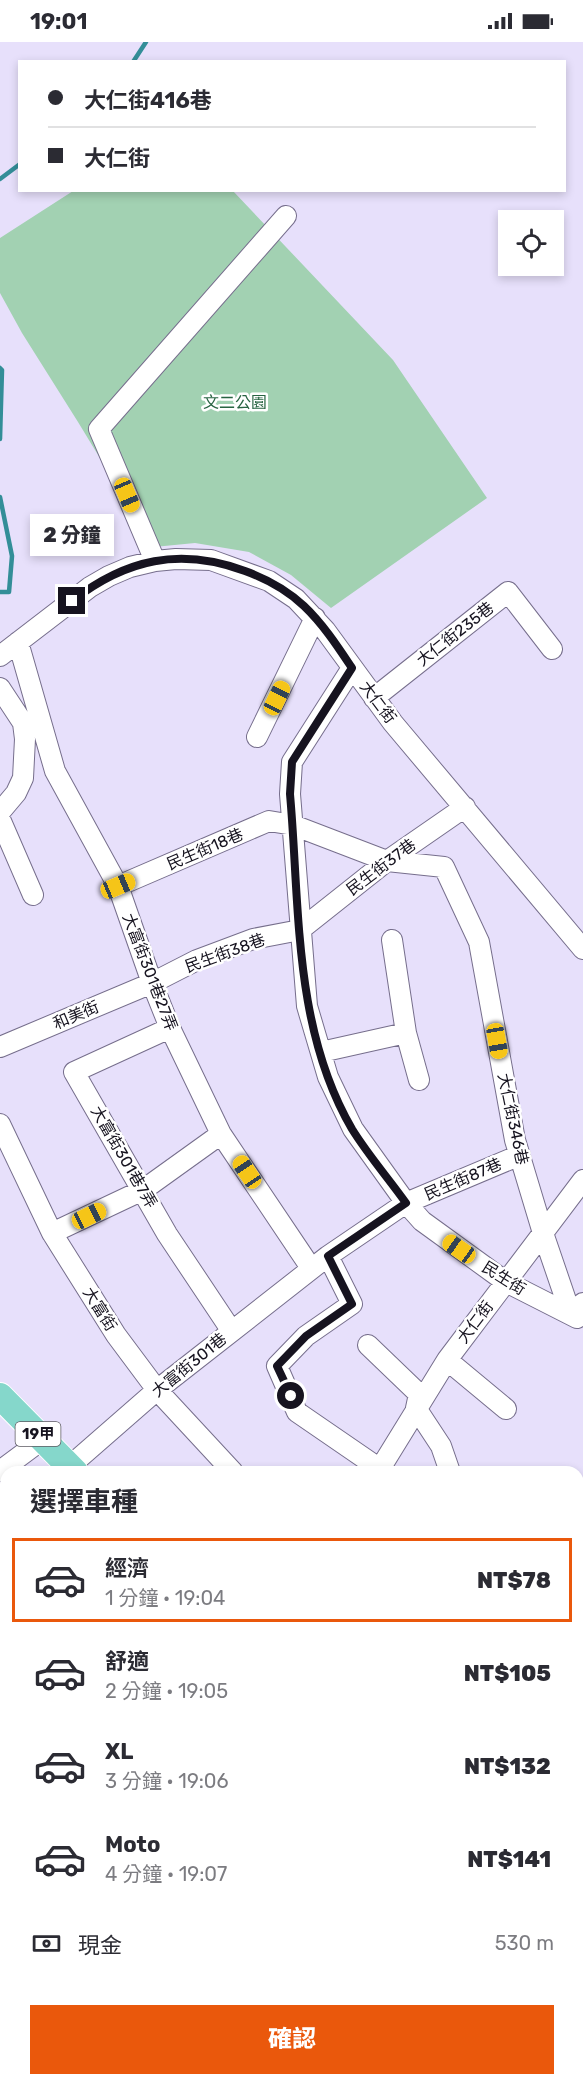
<!DOCTYPE html>
<html lang="zh-TW">
<meta charset="utf-8">
<style>
:root{--surface:#fff;--page:#f7f7f7;--text:#2b2b33;--muted:#7c7c81;--line:#e1e1e2;--accent:#ea580c}
body{margin:0;font-family:Rubik,"Noto Sans TC",sans-serif;background:var(--page);color:var(--text);height:100vh;display:flex;flex-direction:column;font-size:22px;white-space:nowrap}
*{box-sizing:border-box;margin:0}
p{font-size:20px;color:var(--muted)}
.icon{flex:none;width:33px;height:33px;fill:none;stroke:currentColor;stroke-width:2;stroke-linecap:round;stroke-linejoin:round}
.map{position:relative;flex:1;overflow:hidden}
.drawer{position:absolute;left:0px;top:1424px;width:584px;height:620px;display:flex;flex-direction:column;background:var(--surface);border-radius:18px 18px 0 0;box-shadow:0 3px 9px #0003}
.drawer>*{flex:none}
.banner{position:absolute;left:18px;top:18px;width:548px;height:132px;border-radius:0px;box-shadow:0 3px 9px #0003;display:grid;align-content:center;height:132px;padding:0 30px;background:var(--surface)}
.fabs{position:absolute;left:498px;top:168px;display:grid;gap:12px}
.fabs a{display:grid;place-items:center;width:66px;height:66px;border-radius:0px;background:var(--surface);box-shadow:0 3px 9px #0003;font-size:30px}
.end{position:absolute;width:27px;height:27px;margin:-14px;border:8px solid #16131f;background:#fff;box-shadow:0 0 0 3px #fff}
.from{border-radius:50%}
.bubble{position:absolute;height:42px;border-radius:0px;background:var(--surface);box-shadow:0 3px 9px #0003;font-size:20px;font-weight:800;line-height:42px;text-align:center}
.car{position:absolute;width:18px;height:36px;margin:-18px -9px;border-radius:8px;box-shadow:0 0 4px 2px #0007;background:linear-gradient(#f5c518 24%,#345 0 40%,#f5c518 0 76%,#345 0 86%,#f5c518 0)}
.banner b{display:flex;align-items:center;gap:21px;height:57px;font-size:22px}
.banner b+b{border-top:2px solid var(--line)}
.banner i{width:15px;height:15px;background:var(--text)}
ul{padding:0;list-style:none}
li{display:flex;align-items:center;gap:18px;height:84px;margin:0 12px 9px;padding:0 18px;border:3px solid transparent;border-radius:0px}
li div{flex:1}
li b{display:block;font-size:22px}
li em{font-style:normal;font-weight:800}
li.active{border-color:var(--accent)}
li>.icon{width:54px;height:54px;stroke-width:1.5}
h2{padding:0 30px;font-size:27px;line-height:72px}
.pay{display:flex;align-items:center;gap:15px;height:66px;padding:0 30px;font-size:22px}
.pay p{margin-inline-start:auto}
.primary-button{display:flex;gap:12px;margin-top:auto;padding:12px 30px}
.primary-button a{flex:1;height:69px;border-radius:0px;background:var(--accent);color:#fff;font-size:24px;font-weight:800;line-height:69px;text-align:center}
.status{display:flex;justify-content:space-between;align-items:center;height:42px;padding:0 30px;background:var(--surface);direction:ltr}
.status svg{height:16px;fill:currentColor}
.map>svg:first-child{display:block}
.park{fill:#a2d1b2}
.lines{fill:none;stroke-linecap:round;stroke-linejoin:round}
.stream{stroke:#338e98;stroke-width:4.5}
.building{fill:#bea8f6}
.minor-casing{stroke:#766e8c;stroke-width:22}
.major-casing{stroke:#fff;stroke-width:28}
.minor{stroke:#fff;stroke-width:20}
.major{stroke:#85d7cb;stroke-width:26}
.route{stroke:#16131f;stroke-width:8}
.labels{text-anchor:middle;dominant-baseline:central;stroke-width:5;stroke-linejoin:round;paint-order:stroke}
.shield{fill:#fff;stroke:#5c5a62;stroke-width:1.5}
.shield-label{font-size:15px;font-weight:bold;fill:#16131f}
.park-label{font-size:16px;fill:#286442;stroke:#fff}
.street-label{font-size:16px;fill:#16131f;stroke:#fff}
</style>
<div class="status"><b>19:01</b><svg viewBox="0 0 49 12"><path d="M0 12V9h3v3zM5 12V6h3v6zM10 12V3h3v9zM15 12V0h3v12zM26 1h20v11H26zM47 4h2v5h-2z"/></svg></div>
<div class="map">
<svg width="583" height="2042" viewBox="0 0 583 2042">
<rect width="100%" height="100%" fill="#e7e0fb"/>
<!-- park -->
<path class="park" d="M73,149H233L393,318L487,456L331,566L291,533L249,510L195,501L154,505L78,380L22,291L0,251V196Z"/>
<g class="lines">
<!-- stream -->
<path class="stream" d="M133,20L146,0
M0,137L20,122
M0,326L2,328L0,397
M0,455L12,514L9,550H0"/>
</g>
<!-- building -->
<path class="building" d="M583,1908V1931L579,1932L582,1947L578,1948V1909Z
M582,1950L583,1969L578,1970V1951Z
M578,1995H583V2037H578Z
M352,2037H383L384,2042H353Z
M387,2037H412V2042H388Z
M414,2037H447L448,2040L415,2042Z"/>
<g class="lines">
<!-- minor casing -->
<g class="minor-casing">
<path id="minor" d="M155,519L99,387L286,174
M18,600L55,729L118,844L152,941L170,986L221,1092
M0,614L90,545L109,534L130,525L155,519L176,517L211,518L269,539L296,557L325,588L393,681L583,907
M352,626L292,720L290,752L307,964L328,1035L353,1087L406,1161L422,1179L506,1240L577,1276
M0,646L23,681L25,697L23,736L16,751L0,770
M374,656L508,550L552,607
M257,695L315,576
M0,777L33,853
M118,844L269,779L293,783L387,819L444,825L479,900L515,1098L543,1191L571,1273L583,1261
M170,986L74,1030L167,1192L231,1288
M406,991L419,1038
M0,1005L152,941L197,918L253,897L300,888L387,819L465,765
M321,1010L406,991L392,898
M0,1082L52,1191L116,1293L157,1348L233,1430
M52,1191L143,1148L221,1092L311,1226
M328,1214L352,1262L306,1294L277,1324L297,1370L380,1427
M368,1303L419,1352L416,1366L441,1404L450,1430
M447,1318L506,1367
M70,1424L157,1348L328,1214L406,1161L520,1113
M0,1429L43,1397
M378,1430L447,1318L583,1138
M0,1541L6,1548
M0,1691L6,1689
M578,1740L583,1739
M0,1824H6
M0,1957H6
M190,2037V2042
M476,2037V2042"/>
</g>
<!-- major casing -->
<g class="major-casing">
<path id="major" d="M0,1354L75,1430
M578,1887L583,1886
M326,2037L327,2042"/>
</g>
<!-- minor -->
<use href="#minor" class="minor"/>
<!-- major -->
<use href="#major" class="major"/>
</g>
<g class="lines">
<!-- route -->
<path class="route" d="M72,559C126,517 180,505 245,529C267,537 287,548 304,564C323,582 338,605 352,626L292,720L290,752C300,864 293,986 352,1087C368,1113 389,1137 406,1161L328,1214L352,1262L306,1294L277,1324L291,1354"/>
</g>
<g class="labels">
<!-- shield labels -->
<rect class="shield" x="15.5" y="1380" width="45" height="24" rx="4.5"/>
<g class="shield-label">
<text x="38" y="1392">19甲</text>
</g>
<!-- park labels -->
<g class="park-label">
<text x="235" y="360">文二公園</text>
</g>
<!-- street labels -->
<g class="street-label">
<text transform="translate(455 592) rotate(-38)">大仁街235巷</text>
<text transform="translate(378 660) rotate(53)">大仁街</text>
<text transform="translate(205 807) rotate(-23)">民生街18巷</text>
<text transform="translate(381 825) rotate(-37)">民生街37巷</text>
<text transform="translate(225 911) rotate(-20)">民生街38巷</text>
<text transform="translate(150 930) rotate(69)">大富街301巷27弄</text>
<text transform="translate(76 973) rotate(-23)">和美街</text>
<text transform="translate(513 1077) rotate(78)">大仁街346巷</text>
<text transform="translate(124 1115) rotate(60)">大富街301巷7弄</text>
<text transform="translate(463 1137) rotate(-23)">民生街87巷</text>
<text transform="translate(504 1236) rotate(32)">民生街</text>
<text transform="translate(100 1267) rotate(58)">大富街</text>
<text transform="translate(475 1280) rotate(-53)">大仁街</text>
<text transform="translate(189 1323) rotate(-39)">大富街301巷</text>
</g>
</g>
</svg>
<div class="fabs">
<a><svg class="icon" aria-label="locate" viewBox="0 0 24 24"><circle cx="12" cy="12" r="6"/><path d="M12 2v4M12 18v4M2 12h4M18 12h4"/></svg></a>
</div>
<i class="end from" style="left:291px;top:1354px"></i>
<i class="end" style="left:72px;top:559px"></i>
<div class="bubble" style="left:30px;top:472px;width:84px">2 分鐘</div>
<i class="car" style="left:127px;top:453px;rotate:157deg"></i>
<i class="car" style="left:277px;top:656px;rotate:26deg"></i>
<i class="car" style="left:118px;top:844px;rotate:67deg"></i>
<i class="car" style="left:497px;top:999px;rotate:170deg"></i>
<i class="car" style="left:247px;top:1130px;rotate:326deg"></i>
<i class="car" style="left:89px;top:1174px;rotate:64deg"></i>
<i class="car" style="left:459px;top:1207px;rotate:305deg"></i>
<div class="banner">
<b><i class="from"></i>大仁街416巷</b>
<b><i></i>大仁街</b>
</div>
<section class="drawer">
<h2>選擇車種</h2>
<ul>
<li class="active"><svg class="icon" aria-label="car" viewBox="0 0 24 24"><path d="M5 17H2v-5l4-1 3-4h7l3 4 3 1v5h-3M9 17h6M6 11h13"/><circle cx="7" cy="17" r="2"/><circle cx="17" cy="17" r="2"/></svg><div><b>經濟</b><p>1 分鐘 · 19:04</p></div><em>NT$78</em></li>
<li><svg class="icon" aria-label="car" viewBox="0 0 24 24"><path d="M5 17H2v-5l4-1 3-4h7l3 4 3 1v5h-3M9 17h6M6 11h13"/><circle cx="7" cy="17" r="2"/><circle cx="17" cy="17" r="2"/></svg><div><b>舒適</b><p>2 分鐘 · 19:05</p></div><em>NT$105</em></li>
<li><svg class="icon" aria-label="car" viewBox="0 0 24 24"><path d="M5 17H2v-5l4-1 3-4h7l3 4 3 1v5h-3M9 17h6M6 11h13"/><circle cx="7" cy="17" r="2"/><circle cx="17" cy="17" r="2"/></svg><div><b>XL</b><p>3 分鐘 · 19:06</p></div><em>NT$132</em></li>
<li><svg class="icon" aria-label="car" viewBox="0 0 24 24"><path d="M5 17H2v-5l4-1 3-4h7l3 4 3 1v5h-3M9 17h6M6 11h13"/><circle cx="7" cy="17" r="2"/><circle cx="17" cy="17" r="2"/></svg><div><b>Moto</b><p>4 分鐘 · 19:07</p></div><em>NT$141</em></li>
</ul>
<div class="pay"><svg class="icon" aria-label="cash" viewBox="0 0 24 24"><path d="M3 7h18v10H3z"/><circle cx="12" cy="12" r="2"/></svg>現金<p>530 m</p></div>
<div class="primary-button"><a>確認</a></div>
</section>
</div>
